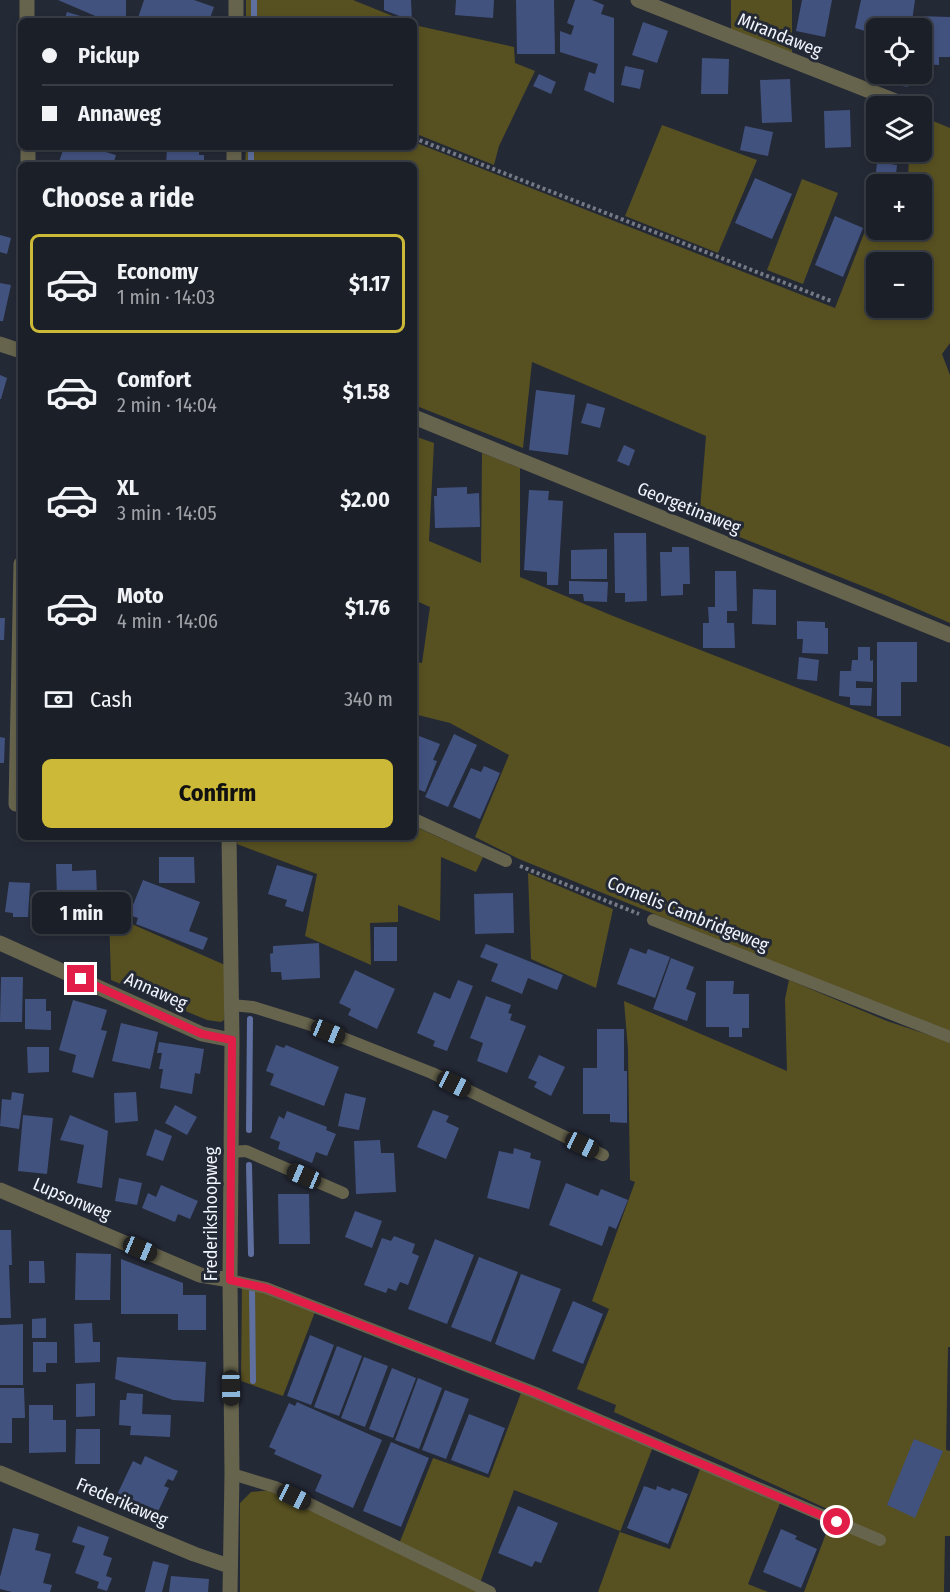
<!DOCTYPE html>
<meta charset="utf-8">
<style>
:root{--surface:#1b1f28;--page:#282c34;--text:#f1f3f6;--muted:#a0a2a8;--line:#393d45;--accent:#ccb938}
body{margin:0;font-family:"Fira Sans Condensed",sans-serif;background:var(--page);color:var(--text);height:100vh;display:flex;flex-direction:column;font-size:22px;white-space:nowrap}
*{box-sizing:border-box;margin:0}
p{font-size:20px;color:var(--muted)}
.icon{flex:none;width:33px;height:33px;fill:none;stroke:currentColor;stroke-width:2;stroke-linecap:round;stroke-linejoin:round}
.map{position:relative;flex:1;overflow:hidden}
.drawer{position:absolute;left:18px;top:162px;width:399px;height:678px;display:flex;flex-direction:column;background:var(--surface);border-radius:9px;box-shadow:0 3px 9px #0003,0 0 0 2px var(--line)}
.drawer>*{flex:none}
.top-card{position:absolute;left:18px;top:18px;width:399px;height:132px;border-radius:9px;box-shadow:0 3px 9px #0003,0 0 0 2px var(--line);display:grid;align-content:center;height:132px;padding:0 24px;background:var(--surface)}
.fabs{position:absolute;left:866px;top:18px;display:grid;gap:12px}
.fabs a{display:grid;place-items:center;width:66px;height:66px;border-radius:9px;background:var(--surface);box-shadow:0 3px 9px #0003,0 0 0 2px var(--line);font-size:30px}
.end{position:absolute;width:27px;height:27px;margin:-14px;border:8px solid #e11d48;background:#fff;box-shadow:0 0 0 3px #fff}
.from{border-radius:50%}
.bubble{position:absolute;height:42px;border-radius:9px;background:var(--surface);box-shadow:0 3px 9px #0003,0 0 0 2px var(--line);font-size:20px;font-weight:700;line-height:42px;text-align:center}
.car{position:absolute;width:18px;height:36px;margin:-18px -9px;border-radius:8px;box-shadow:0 0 4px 2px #0007;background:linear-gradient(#222 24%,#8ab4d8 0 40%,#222 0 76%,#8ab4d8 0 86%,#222 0)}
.top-card b{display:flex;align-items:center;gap:21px;height:57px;font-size:22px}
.top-card b+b{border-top:2px solid var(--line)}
.top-card i{width:15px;height:15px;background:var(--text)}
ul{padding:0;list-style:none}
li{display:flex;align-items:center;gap:18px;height:99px;margin:0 12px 9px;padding:0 12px;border:3px solid transparent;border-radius:9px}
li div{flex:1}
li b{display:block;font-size:22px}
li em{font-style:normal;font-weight:700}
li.selected{border-color:var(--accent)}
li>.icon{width:54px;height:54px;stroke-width:1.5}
h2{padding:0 24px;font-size:27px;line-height:72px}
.pay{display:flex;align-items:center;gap:15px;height:66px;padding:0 24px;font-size:22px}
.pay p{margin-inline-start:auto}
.cta{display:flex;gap:12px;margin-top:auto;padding:12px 24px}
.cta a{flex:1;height:69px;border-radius:9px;background:var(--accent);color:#111;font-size:24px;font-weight:700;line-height:69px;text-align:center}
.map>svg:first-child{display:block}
.green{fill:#575021;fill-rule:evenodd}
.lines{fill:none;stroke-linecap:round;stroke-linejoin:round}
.stream{stroke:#5f70a0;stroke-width:6}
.building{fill:#42527f}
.path{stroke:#767a86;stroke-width:4;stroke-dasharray:3 3;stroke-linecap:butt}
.service{stroke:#67644d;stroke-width:12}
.minor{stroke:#67644d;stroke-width:15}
.route{stroke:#e11d48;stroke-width:8}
.labels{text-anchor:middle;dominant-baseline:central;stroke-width:6;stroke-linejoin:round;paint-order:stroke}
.street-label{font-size:18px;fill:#f0f4fd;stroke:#242936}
</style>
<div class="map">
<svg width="950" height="1592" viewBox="0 0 950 1592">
<rect width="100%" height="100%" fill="#242936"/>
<!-- green -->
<path class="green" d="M246,0H353L405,21H246Z
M731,0H792V55L731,30Z
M414,25L514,47L515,63L535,71L499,146L494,165L414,133Z
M921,116L950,128V343L942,354L950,375V623L885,595L699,521L706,436L532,362L523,448L414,405V165H245L246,147H414V142L835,308L874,208L876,209V230H921V184H908L909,152H921ZM876,262H921V308H876Z
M662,125L757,160L718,253L625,216Z
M802,179L838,193L803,284L767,270Z
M414,436L434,443L429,541L481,563L482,453L520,468V577L613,616L950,747V1031L908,1017L519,859L475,837L509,755L450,723L414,714V662L422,663L430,607L414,600Z
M414,826L483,857L476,872L441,857L440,921L398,905V922L370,923L371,965L305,936L317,874L237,844L238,837H414Z
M528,873L613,909L596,988L531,959Z
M109,914L225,965L224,1020L221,1022L207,1020L111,980Z
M789,980L887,1021L950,1042V1347H948L946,1450L950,1451V1536H945L944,1592H804L834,1512L614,1412L616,1405L577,1389L609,1309L592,1301L635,1182L630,1180L628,1049L624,1001L787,1071L785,999Z
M242,1284L318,1304L283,1396L241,1381Z
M524,1385L656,1439L620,1532L670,1549L703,1461L782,1498L748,1584L768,1592H598L620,1531L514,1490L480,1583L399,1544L433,1458L489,1478Z
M272,1490L482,1592H240V1503L251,1492Z"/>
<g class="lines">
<!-- stream -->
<path class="stream" d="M254,21V0
M251,165V147
M249,1130L250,1019
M249,1165L251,1254
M252,1289L253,1381"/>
</g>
<!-- building -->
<path class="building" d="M58,0H126V21H107Z
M144,0H194L214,7L209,21H137Z
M384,0H411L412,21L384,10Z
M456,0H494L493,18L455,15Z
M516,0H554L555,54H517Z
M575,0H592L604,5L601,14L614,18V103L584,90L589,72L595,74L598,64L560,52V31L571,35L574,26L567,23Z
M802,0H832L825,37L796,31Z
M861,0H915L911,28H876V74H911L908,87L896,85L897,80L868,72L874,38L864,35L865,31L855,28Z
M67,12L94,20V21H64Z
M917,16L950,17V57H939V65L921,64V28H917Z
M643,22L668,31L657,63L632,55Z
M702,58L729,59L728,94H701Z
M625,66L644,70L640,89L621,85Z
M539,74L556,82L551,94L533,86Z
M790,79L792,122L762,123L760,80Z
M850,110L851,147L825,148L824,111Z
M869,125H876V147H868Z
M745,126L773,132L768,156L740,150Z
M64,147H89L116,155L113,165H58Z
M167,148L199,149V155H204V165H166Z
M877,162L897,165L895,184L875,182Z
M755,178L792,194L772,239L735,223Z
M835,216L863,228L843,277L815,265Z
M0,235L11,238L7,254L0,252Z
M0,283L11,285L3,321H0Z
M0,375L7,378L1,399H0Z
M536,390L575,395L568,455L529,450Z
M587,403L605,408L600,428L581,423Z
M624,445L635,450L629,466L617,461Z
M467,487V494L479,493L480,527L435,528L434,496H437V488Z
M529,490L549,491L548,500L563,501L558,585H547V572L524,570Z
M614,533H646L647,601L625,602V593H615Z
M672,547H689L690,584H683V595L661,596L660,552H672Z
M607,549V579H571V550Z
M715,571H736L737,611H727V623H734L735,648H703V623H709L708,607H715Z
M569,581L608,582L607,602L584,601L583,594H569Z
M753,589L776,590V625L752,624Z
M0,618H5L4,640H0Z
M797,621L825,622V628H828V654L802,653L803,639H797Z
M877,642H917V682H901V716H877Z
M858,647H870V661L873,660V682L856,681V688H872L871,706L850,705V697L839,696L840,671H851L852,660H858Z
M799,657L819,660L817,681L797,679Z
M414,734L440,744L433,760L437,761L425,792L414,788Z
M454,734L477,745L448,807L425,797Z
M0,737L5,738L4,763H0Z
M484,766L500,773L480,819L453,807L471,768L481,772Z
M75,837H108V842L75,839Z
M159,857H194L195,883H159Z
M56,864H72V871L96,870L98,924H75V932L58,933Z
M277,865L313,876L303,912L285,906L287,900L268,894Z
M143,880L200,902L189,931L208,938L203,950L136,924L138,918L129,915Z
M9,882L30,883L28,917H13V913L5,912Z
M513,893L514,933L475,934L474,894Z
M374,927H397V961H374Z
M319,943L320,978L282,980L281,972H271L270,954L273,953V946Z
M486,944L563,975L557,990L528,978L522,994L491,981L498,964L480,957Z
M630,948L646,954L648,949L670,957L655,998L617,984Z
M671,958L694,967L686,989L696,993L687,1021L653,1009Z
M355,970L395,989L377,1029L348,1015L351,1009L339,1003Z
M1,977H23L22,1022H0Z
M458,980L473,986L447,1051L433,1046L435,1041L417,1033L434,992L450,999Z
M706,981H734L733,994H749V1028H742V1037H729V1027H706Z
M486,996L511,1005L508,1013L512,1014L510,1020L526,1026L507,1073L477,1061L483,1043L470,1038Z
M25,999H46V1011H51V1030L25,1029Z
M73,1000L107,1010L101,1030L107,1031L93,1078L72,1072L76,1055L59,1050Z
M121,1023L158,1032L150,1069L112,1061Z
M597,1029H624V1071H627V1123L610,1122V1114H583V1068H597Z
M159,1042L204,1049L200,1074L195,1073L192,1094L160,1088L163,1069H159L162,1053H157Z
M276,1045L284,1048L286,1045L339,1067L324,1106L270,1085L274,1074L266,1071Z
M27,1047H49V1072L28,1073Z
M539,1055L565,1067L551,1096L534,1087L537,1082L528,1078Z
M12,1092L24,1094L19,1129L0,1126L2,1099L11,1100Z
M136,1092L138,1121L115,1123L114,1093Z
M345,1093L366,1098L359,1130L338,1126Z
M175,1105L197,1117L187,1135L165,1123Z
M433,1110L449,1116L446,1122L459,1128L446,1159L417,1147Z
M287,1111L327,1127L326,1130L336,1134L327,1156L316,1152L312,1163L278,1149L280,1142L270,1138L279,1116L284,1119Z
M23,1115L53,1118L47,1174L18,1171Z
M70,1115L108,1131L102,1188L77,1183L84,1145L60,1140Z
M155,1129L172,1136L163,1161L146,1155Z
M380,1140L381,1153H394L396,1192L356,1194L354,1141Z
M514,1148L531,1153L530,1158L541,1161L529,1209L487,1198L499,1151L513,1154Z
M119,1178L142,1183L137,1205L115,1201Z
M566,1183L598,1196L601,1189L628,1200L616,1229L609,1226L602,1246L549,1225Z
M161,1185L198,1201L190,1219L178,1214L175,1222L142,1208L148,1193L156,1197Z
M278,1194H309L310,1244H279Z
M355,1211L382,1221L372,1248L345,1237Z
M0,1230H11L12,1265H9L11,1318H0Z
M394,1236L415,1244L412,1253L419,1256L408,1285L400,1282L396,1291L388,1288L386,1293L364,1285L382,1238L391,1241Z
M435,1239L474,1255L447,1324L408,1309Z
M76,1253L111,1254L110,1300H75Z
M479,1257L518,1272L491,1342L451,1327Z
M121,1259L183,1283V1295H206V1330H178V1314H121Z
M29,1261H44L45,1283H29Z
M521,1274L561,1289L534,1360L495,1344Z
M573,1301L603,1314L583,1364L552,1351Z
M46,1318V1338H32V1319Z
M92,1323L93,1342H100V1362L75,1363L74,1324Z
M23,1324V1385H0V1325Z
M310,1335L334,1345L311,1405L287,1396Z
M33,1342H57V1363H46V1372H33Z
M337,1346L362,1356L339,1416L314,1407Z
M117,1357L206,1362L204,1402L173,1400L115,1379Z
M364,1357L388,1366L365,1427L341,1418Z
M392,1368L416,1378L393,1438L369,1429Z
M418,1378L442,1388L419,1449L395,1440Z
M95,1383V1416L76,1417V1384Z
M0,1388H24L25,1418H12V1443H0Z
M445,1390L469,1399L446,1459L422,1450Z
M127,1393L143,1394L142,1414L171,1415L170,1437L130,1435L131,1426L119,1425L120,1400H126Z
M297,1402L382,1440L353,1508L315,1491L322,1475L274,1454L276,1450L269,1447L289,1403L295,1406Z
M29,1405H53V1420H66V1452L29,1453Z
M469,1414L505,1428L488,1474L451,1460Z
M76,1429H100V1464H75Z
M914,1439L943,1451L915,1518L887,1505Z
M391,1442L429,1458L401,1527L363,1511Z
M145,1456L178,1471L173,1481L168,1479L164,1486L169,1488L156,1516L116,1497L133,1461L141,1465Z
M644,1486L656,1490L657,1486L670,1491L672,1488L688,1494L668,1544L627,1528Z
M518,1506L558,1523L541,1563L535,1561L532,1567L498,1553Z
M78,1526L109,1537L103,1555L112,1558L106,1576L112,1578L107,1591L97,1588L99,1582L75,1573L85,1546L72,1542Z
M13,1528L39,1534L35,1550L51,1554L43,1583L52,1585L50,1592H12L0,1589V1577Z
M781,1529L797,1536L795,1539L817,1549L801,1588L763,1572Z
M153,1561L169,1565L162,1592H145Z
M171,1576L209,1579L208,1592H169Z"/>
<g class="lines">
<!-- path -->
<path class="path" d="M414,138L831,301
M520,866L639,914"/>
<!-- service -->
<path class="service" d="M414,819L506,861
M653,920L950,1037
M231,1005L253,1007L308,1024L432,1073L603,1155
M231,1152L246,1151L343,1193
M230,1280L266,1288L536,1393L880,1540
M232,1474L275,1487L490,1592"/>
<!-- minor -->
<path class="minor" d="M27,0V21
M638,0L908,106
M236,21V0
M28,147V165
M234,165V147
M0,344L21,351
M414,417L950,635
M16,804L21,564
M229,837L232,1040L230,1280L232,1474L230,1592
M0,943L202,1034L232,1040
M0,1190L200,1275L230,1280
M0,1473L194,1554L229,1566"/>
</g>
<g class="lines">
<!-- route -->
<path class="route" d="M81,979L202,1034L232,1040L230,1280L266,1288L536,1393L837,1522"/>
</g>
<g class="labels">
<!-- street labels -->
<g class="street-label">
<text transform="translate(780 35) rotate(22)">Mirandaweg</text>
<text transform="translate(689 508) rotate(22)">Georgetinaweg</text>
<text transform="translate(688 914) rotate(22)">Cornelis Cambridgeweg</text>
<text transform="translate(156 991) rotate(24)">Annaweg</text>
<text transform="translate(72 1199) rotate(23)">Lupsonweg</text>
<text transform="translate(211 1214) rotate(-90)">Frederikshoopweg</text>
<text transform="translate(122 1502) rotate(23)">Frederikaweg</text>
</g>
</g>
</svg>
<div class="fabs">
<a><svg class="icon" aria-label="locate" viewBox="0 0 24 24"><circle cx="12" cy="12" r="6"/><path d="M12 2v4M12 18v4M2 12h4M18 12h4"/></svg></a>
<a><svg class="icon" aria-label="layers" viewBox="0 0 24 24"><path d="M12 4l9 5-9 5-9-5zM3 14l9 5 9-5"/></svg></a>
<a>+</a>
<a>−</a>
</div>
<i class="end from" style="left:837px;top:1522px"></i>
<i class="end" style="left:81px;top:979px"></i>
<div class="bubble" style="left:32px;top:892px;width:99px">1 min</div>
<i class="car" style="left:328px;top:1032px;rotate:112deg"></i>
<i class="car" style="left:454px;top:1084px;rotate:116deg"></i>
<i class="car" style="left:582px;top:1145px;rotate:115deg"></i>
<i class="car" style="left:304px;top:1176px;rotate:293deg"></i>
<i class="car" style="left:140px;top:1249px;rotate:113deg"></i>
<i class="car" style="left:231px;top:1388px;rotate:179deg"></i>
<i class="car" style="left:294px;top:1497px;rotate:116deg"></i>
<div class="top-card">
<b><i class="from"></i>Pickup</b>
<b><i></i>Annaweg</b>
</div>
<section class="drawer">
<h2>Choose a ride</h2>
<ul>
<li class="selected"><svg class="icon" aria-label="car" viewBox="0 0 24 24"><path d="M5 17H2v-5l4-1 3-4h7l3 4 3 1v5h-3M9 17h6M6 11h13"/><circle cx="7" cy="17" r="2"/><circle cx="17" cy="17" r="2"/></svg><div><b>Economy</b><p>1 min · 14:03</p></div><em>$1.17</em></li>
<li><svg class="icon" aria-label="car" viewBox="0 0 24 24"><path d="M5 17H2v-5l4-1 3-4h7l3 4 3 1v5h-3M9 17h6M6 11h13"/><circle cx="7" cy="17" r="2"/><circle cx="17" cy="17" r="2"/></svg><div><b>Comfort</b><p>2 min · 14:04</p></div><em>$1.58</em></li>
<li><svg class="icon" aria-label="car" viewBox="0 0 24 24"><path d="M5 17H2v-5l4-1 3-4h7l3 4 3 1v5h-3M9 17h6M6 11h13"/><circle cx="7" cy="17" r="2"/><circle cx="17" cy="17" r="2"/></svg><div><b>XL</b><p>3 min · 14:05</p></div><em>$2.00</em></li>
<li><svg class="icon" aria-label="car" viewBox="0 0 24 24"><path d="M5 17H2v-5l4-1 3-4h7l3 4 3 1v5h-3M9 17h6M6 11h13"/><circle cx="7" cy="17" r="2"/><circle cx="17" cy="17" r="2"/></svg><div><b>Moto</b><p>4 min · 14:06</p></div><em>$1.76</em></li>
</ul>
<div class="pay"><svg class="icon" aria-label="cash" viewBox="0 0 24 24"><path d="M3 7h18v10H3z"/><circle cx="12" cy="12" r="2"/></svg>Cash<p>340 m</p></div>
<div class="cta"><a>Confirm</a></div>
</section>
</div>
